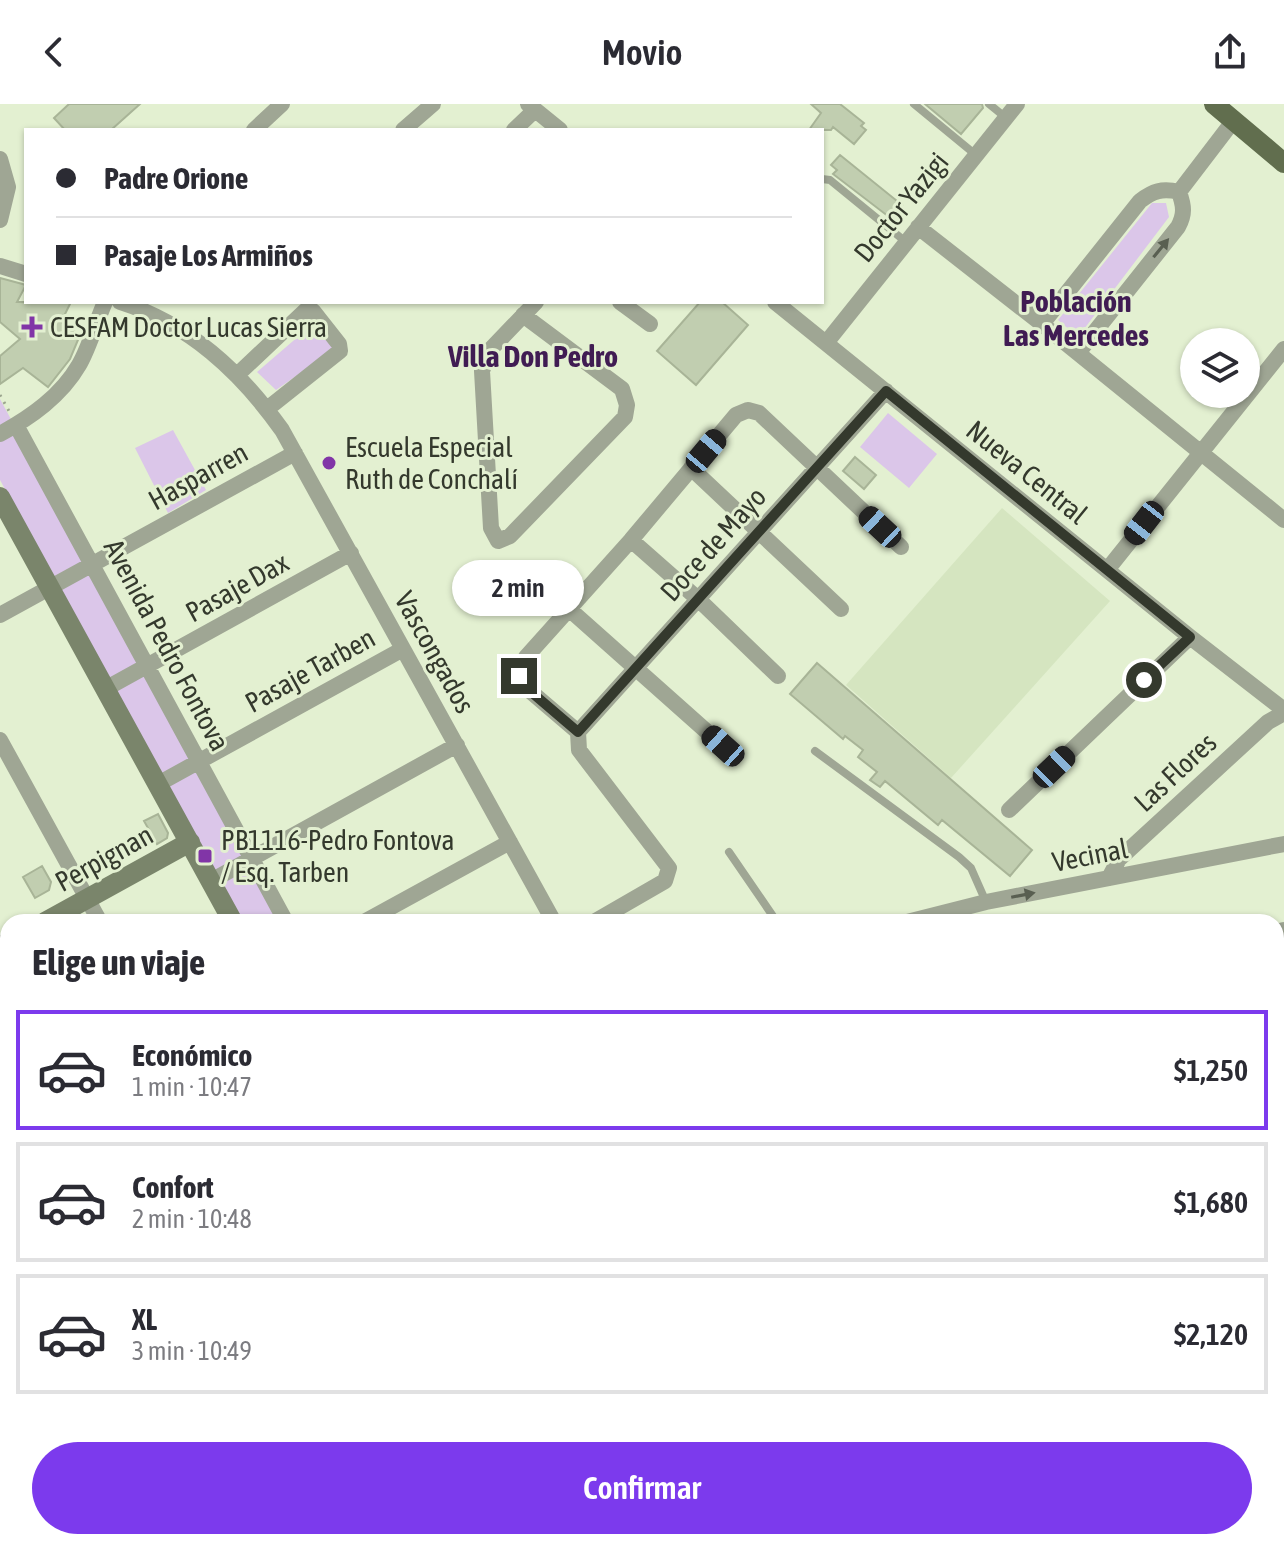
<!DOCTYPE html>
<html lang="es">
<meta charset="utf-8">
<style>
:root{--surface:#fff;--page:#f2f2f3;--text:#2b2b33;--muted:#7c7c81;--line:#e1e1e2;--accent:#7c3aed}
body{margin:0;font-family:"Asap Condensed",sans-serif;background:var(--page);color:var(--text);height:100vh;display:flex;flex-direction:column;font-size:30px;white-space:nowrap}
*{box-sizing:border-box;margin:0}
p{font-size:26px;color:var(--muted)}
.icon{flex:none;width:44px;height:44px;fill:none;stroke:currentColor;stroke-width:2;stroke-linecap:round;stroke-linejoin:round}
.map{position:relative;flex:1;overflow:hidden}
.details{position:absolute;left:0px;top:810px;width:1284px;height:636px;display:flex;flex-direction:column;background:var(--surface);border-radius:24px 24px 0 0;box-shadow:0 2px 6px #0004}
.details>*{flex:none}
.guide{position:absolute;left:24px;top:24px;width:800px;height:176px;border-radius:0px;box-shadow:0 2px 6px #0004;display:grid;align-content:center;height:176px;padding:0 32px;background:var(--surface)}
.fabs{position:absolute;left:1180px;top:224px;display:grid;gap:16px}
.fabs a{display:grid;place-items:center;width:80px;height:80px;border-radius:50%;background:var(--surface);box-shadow:0 2px 6px #0004;font-size:40px}
.end{position:absolute;width:36px;height:36px;margin:-18px;border:10px solid #34392d;background:#fff;box-shadow:0 0 0 4px #fff}
.from{border-radius:50%}
.bubble{position:absolute;height:56px;border-radius:28px;background:var(--surface);box-shadow:0 2px 6px #0004;font-size:26px;font-weight:600;line-height:56px;text-align:center}
.car{position:absolute;width:24px;height:48px;margin:-24px -12px;border-radius:10px;box-shadow:0 0 6px 2px #0007;background:linear-gradient(#222 24%,#8ab4d8 0 40%,#222 0 76%,#8ab4d8 0 86%,#222 0)}
.guide b{display:flex;align-items:center;gap:28px;height:76px;font-size:30px}
.guide b+b{border-top:2px solid var(--line)}
.guide i{width:20px;height:20px;background:var(--text)}
ul{padding:0;list-style:none}
li{display:flex;align-items:center;gap:24px;height:120px;margin:0 16px 12px;padding:0 16px;border:4px solid var(--line);border-radius:0px}
li div{flex:1}
li b{display:block;font-size:30px}
li em{font-style:normal;font-weight:600}
li.selected{border-color:var(--accent)}
li>.icon{width:72px;height:72px;stroke-width:1.5}
h2{padding:0 32px;font-size:36px;line-height:96px}
.action{display:flex;gap:16px;margin-top:auto;padding:16px 32px}
.action a{flex:1;height:92px;border-radius:48px;background:var(--accent);color:#fff;font-size:32px;font-weight:600;line-height:92px;text-align:center}
header{display:flex;justify-content:space-between;align-items:center;height:104px;padding:0 32px;background:var(--surface);font-size:36px;font-weight:600}
.map>svg:first-child{display:block}
.built{fill:#d5e5c0}
.green{fill:#dbc6e9}
.building{fill:#c1ceb0;stroke:#a8b497;stroke-width:2}
.lines{fill:none;stroke-linecap:round;stroke-linejoin:round}
.path{stroke:#9ba58e;stroke-width:3;stroke-dasharray:2 6;stroke-linecap:butt}
.service{stroke:#9fa694;stroke-width:8}
.minor{stroke:#9fa694;stroke-width:16}
.tertiary{stroke:#9fa694;stroke-width:20}
.secondary{stroke:#7a856b;stroke-width:20}
.primary{stroke:#616e4e;stroke-width:20}
.oneway{fill:#595f51}
.route{stroke:#34392d;stroke-width:10}
.poi-dot{fill:#8135a7;stroke:#e3f0d1;stroke-width:3}
.labels{text-anchor:middle;dominant-baseline:central;stroke-width:6;stroke-linejoin:round;paint-order:stroke}
.street-label{font-size:28px;fill:#34392d;stroke:#e3f0d1}
.poi-label{font-size:28px;fill:#34392d;stroke:#e3f0d1;text-anchor:start}
.neighbourhood-label{font-size:30px;font-weight:bold;fill:#401c53;stroke:#e3f0d1}
</style>
<header><svg class="icon" aria-label="back" viewBox="0 0 24 24"><path d="M15 5l-7 7 7 7"/></svg>Movio<svg class="icon" aria-label="share" viewBox="0 0 24 24"><path d="M12 15V3M7 8l5-5 5 5M5 13v7h14v-7"/></svg></header>
<div class="map">
<svg width="1284" height="1446" viewBox="0 0 1284 1446">
<rect width="100%" height="100%" fill="#e3f0d1"/>
<!-- built -->
<path class="built" d="M1002,404L1110,497L951,674L846,581Z"/>
<!-- green -->
<path class="green" d="M1152,99H1166L1169,113L1078,233L1058,216Z
M314,219L335,245L276,286L257,268Z
M0,295L283,818H240L0,376Z
M888,309L937,350L909,384L860,343Z
M173,326L206,386L168,409L135,344Z"/>
<!-- building -->
<path class="building" d="M69,0H140L111,26H65L54,14Z
M811,0H840L864,19L861,22L866,26L854,40L833,23L831,26H809L821,9Z
M925,0H982L983,4L961,30Z
M840,51L902,101L899,104L902,106L893,116L833,70L837,66L831,61Z
M0,174L26,181L17,198H71L61,218L80,231L70,255L48,283L23,264L0,280V252L20,235L0,218Z
M700,198H722L748,221L696,281L657,247Z
M855,353L876,371L864,385L843,367Z
M817,559L1032,746L1010,772L942,716L938,721L885,677L880,683L870,676L877,668L858,653L863,646L845,632L843,635L790,590Z
M158,710L168,729L167,734L157,740L144,717Z
M42,762L51,778L49,786L35,794L23,773Z"/>
<g class="lines">
<!-- path -->
<path class="path" d="M0,291L9,307"/>
<!-- service -->
<path class="service" d="M914,0L976,51
M989,0L1005,13
M822,75L830,76L906,138
M815,647L959,753L971,764L986,798
M729,748L777,818"/>
<!-- minor -->
<path class="minor" d="M528,0L560,26
M254,26L282,0
M403,26L433,0
M514,26L535,6
M0,55L8,83L0,116
M1179,88L1234,16
M918,123L1042,220L1284,416
M0,162L26,170
M120,198C189,220 240,267 282,326L554,818
M620,198L650,220
M775,198L1190,533L1284,606
M523,211L622,285L627,301L625,313L510,432L498,437L491,424L482,267L489,247L536,198
M1042,220L1140,97C1153,87 1162,84 1179,88C1184,102 1185,110 1178,123L1078,249
M826,239L1017,0
M238,270L306,206L313,207L339,240L340,247L267,305
M16,321L286,818
M0,330C31,313 61,292 79,261C90,242 96,218 105,198
M691,364L841,505
M631,436L698,495L778,572
M1107,466L1284,245
M569,505L723,642
M0,511L295,349
M105,585L351,449
M578,628L886,287
M0,636L100,818
M158,680L403,545
M1009,706L1190,533
M1109,774L1119,755L1268,618L1284,609
M211,777L457,641
M364,818L510,738
M594,818L665,777L669,764L579,646L578,628L523,581L519,572L526,553L631,436L736,311L748,306L759,309L901,443
M907,818L986,798L1284,740
M1276,828L1284,826
M0,865L8,879
M0,1165L8,1160
M1276,1218L1284,1216
M0,1355L8,1370
M45,1438L49,1446
M314,1438L319,1446
M440,1438L444,1446
M889,1438L893,1446
M1162,1438L1165,1446
M613,1446L628,1438
M845,1446L860,1438
M1251,1446L1284,1437"/>
<!-- tertiary -->
<path class="tertiary" d="M0,1110L8,1125
M179,1438L183,1446"/>
<!-- secondary -->
<path class="secondary" d="M0,393L233,818
M45,818L190,738
M0,843L8,838
M1276,987L1284,986
M570,1438L574,1446
M143,1446L158,1438"/>
<!-- primary -->
<path class="primary" d="M1214,0L1284,59"/>
</g>
<!-- one-way arrows -->
<defs><path id="oneway-solid" d="M-6-.8H1V-3.2L6.5 0L1 3.2V.8H-6Z" transform="scale(2)"/></defs>
<g class="oneway">
<use href="#oneway-solid" transform="translate(1161 144) rotate(-51)"/>
<use href="#oneway-solid" transform="translate(1023 791) rotate(-11)"/>
</g>
<g class="lines">
<!-- route -->
<path class="route" d="M519,572L523,581L578,628L886,287L1190,533L1144,576"/>
</g>
<!-- markers -->
<g class="poi-dot">
<path d="M28 211h8v8h8v8h-8v8h-8v-8h-8v-8h8z"/>
<circle cx="329" cy="359" r="8"/>
<rect x="197" y="744" width="16" height="16" rx="4"/>
</g>
<g class="labels">
<!-- street labels -->
<g class="street-label">
<text transform="translate(901 103) rotate(-51)">Doctor Yazigi</text>
<text transform="translate(1027 368) rotate(39)">Nueva Central</text>
<text transform="translate(198 372) rotate(-29)">Hasparren</text>
<text transform="translate(713 440) rotate(-48)">Doce de Mayo</text>
<text transform="translate(237 483) rotate(-29)">Pasaje Dax</text>
<text transform="translate(167 541) rotate(62)">Avenida Pedro Fontova</text>
<text transform="translate(435 548) rotate(61)">Vascongados</text>
<text transform="translate(310 566) rotate(-29)">Pasaje Tarben</text>
<text transform="translate(1175 668) rotate(-43)">Las Flores</text>
<text transform="translate(1090 751) rotate(-11)">Vecinal</text>
<text transform="translate(104 754) rotate(-29)">Perpignan</text>
</g>
<!-- poi labels -->
<g class="poi-label">
<text x="50" y="223">CESFAM Doctor Lucas Sierra</text>
<text x="345" y="343">Escuela Especial<tspan x="345" dy="32">Ruth de Conchalí</tspan></text>
<text x="221" y="736">PB1116-Pedro Fontova<tspan x="221" dy="32">/ Esq. Tarben</tspan></text>
</g>
<!-- neighbourhood labels -->
<g class="neighbourhood-label">
<text x="1076" y="197">Población<tspan x="1076" dy="34">Las Mercedes</tspan></text>
<text x="533" y="252">Villa Don Pedro</text>
</g>
</g>
</svg>
<div class="fabs">
<a><svg class="icon" aria-label="layers" viewBox="0 0 24 24"><path d="M12 4l9 5-9 5-9-5zM3 14l9 5 9-5"/></svg></a>
</div>
<i class="end from" style="left:1144px;top:576px"></i>
<i class="end" style="left:519px;top:572px"></i>
<div class="bubble" style="left:452px;top:456px;width:132px">2 min</div>
<i class="car" style="left:706px;top:347px;rotate:40deg"></i>
<i class="car" style="left:1144px;top:419px;rotate:218deg"></i>
<i class="car" style="left:880px;top:423px;rotate:313deg"></i>
<i class="car" style="left:723px;top:642px;rotate:312deg"></i>
<i class="car" style="left:1054px;top:663px;rotate:46deg"></i>
<div class="guide">
<b><i class="from"></i>Padre Orione</b>
<b><i></i>Pasaje Los Armiños</b>
</div>
<section class="details">
<h2>Elige un viaje</h2>
<ul>
<li class="selected"><svg class="icon" aria-label="car" viewBox="0 0 24 24"><path d="M5 17H2v-5l4-1 3-4h7l3 4 3 1v5h-3M9 17h6M6 11h13"/><circle cx="7" cy="17" r="2"/><circle cx="17" cy="17" r="2"/></svg><div><b>Económico</b><p>1 min · 10:47</p></div><em>$1,250</em></li>
<li><svg class="icon" aria-label="car" viewBox="0 0 24 24"><path d="M5 17H2v-5l4-1 3-4h7l3 4 3 1v5h-3M9 17h6M6 11h13"/><circle cx="7" cy="17" r="2"/><circle cx="17" cy="17" r="2"/></svg><div><b>Confort</b><p>2 min · 10:48</p></div><em>$1,680</em></li>
<li><svg class="icon" aria-label="car" viewBox="0 0 24 24"><path d="M5 17H2v-5l4-1 3-4h7l3 4 3 1v5h-3M9 17h6M6 11h13"/><circle cx="7" cy="17" r="2"/><circle cx="17" cy="17" r="2"/></svg><div><b>XL</b><p>3 min · 10:49</p></div><em>$2,120</em></li>
</ul>
<div class="action"><a>Confirmar</a></div>
</section>
</div>
